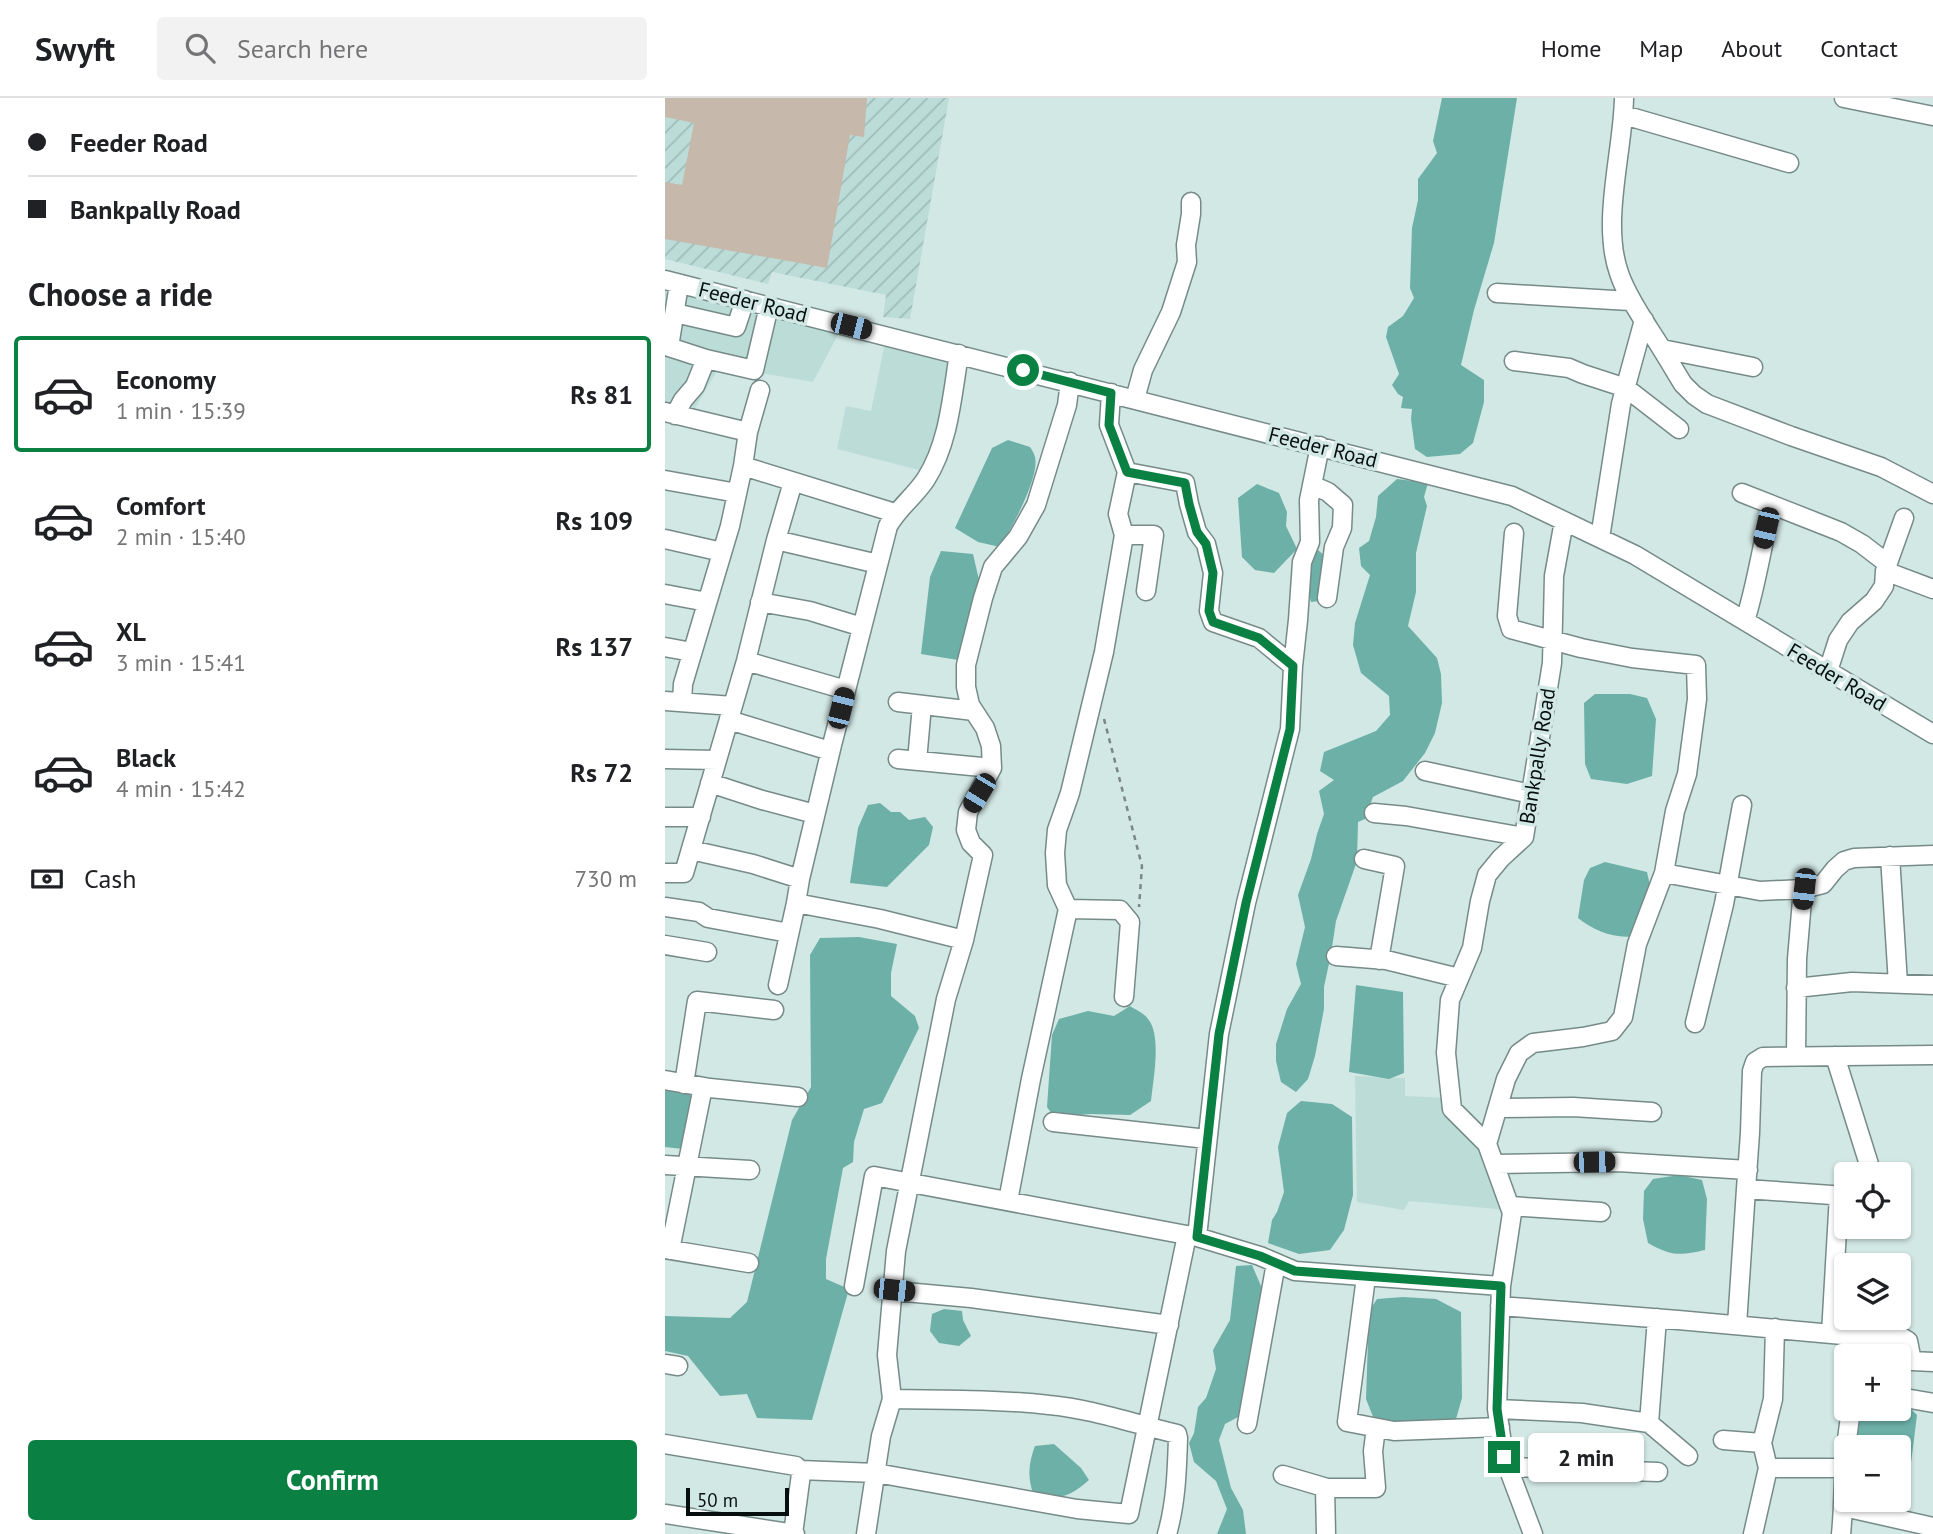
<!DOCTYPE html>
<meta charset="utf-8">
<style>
:root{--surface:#fff;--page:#f2f2f2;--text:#202124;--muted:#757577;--line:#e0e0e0;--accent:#0b8043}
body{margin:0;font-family:"PT Sans",sans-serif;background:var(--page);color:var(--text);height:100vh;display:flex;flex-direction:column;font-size:26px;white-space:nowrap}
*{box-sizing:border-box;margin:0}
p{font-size:23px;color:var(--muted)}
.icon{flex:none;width:38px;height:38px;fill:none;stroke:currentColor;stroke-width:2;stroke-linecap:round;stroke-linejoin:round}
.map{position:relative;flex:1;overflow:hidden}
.sheet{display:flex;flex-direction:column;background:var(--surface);width:665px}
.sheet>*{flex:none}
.banner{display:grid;align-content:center;height:154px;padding:0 28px;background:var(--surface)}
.buttons{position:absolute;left:1169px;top:1064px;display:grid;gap:14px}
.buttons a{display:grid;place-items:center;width:77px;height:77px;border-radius:7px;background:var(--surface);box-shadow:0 2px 5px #0004;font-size:35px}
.scale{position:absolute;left:21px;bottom:18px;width:103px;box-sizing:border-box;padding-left:7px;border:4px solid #070f0e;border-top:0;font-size:19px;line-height:24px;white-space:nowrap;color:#070f0e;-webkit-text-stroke:5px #d2e8e5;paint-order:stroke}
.end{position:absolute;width:32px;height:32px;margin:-16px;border:9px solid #0b8043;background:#fff;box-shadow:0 0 0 4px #fff}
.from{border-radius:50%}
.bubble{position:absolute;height:49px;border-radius:7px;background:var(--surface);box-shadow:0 2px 5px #0004;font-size:23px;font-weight:800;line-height:49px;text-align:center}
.car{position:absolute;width:21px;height:42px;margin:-21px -10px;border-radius:9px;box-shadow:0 0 5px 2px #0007;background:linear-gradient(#222 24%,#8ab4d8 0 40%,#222 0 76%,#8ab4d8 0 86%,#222 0)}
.banner b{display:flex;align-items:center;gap:24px;height:66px;font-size:26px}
.banner b+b{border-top:2px solid var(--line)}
.banner i{width:18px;height:18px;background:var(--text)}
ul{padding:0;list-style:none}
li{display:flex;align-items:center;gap:21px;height:116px;margin:0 14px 10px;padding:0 14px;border:4px solid transparent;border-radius:7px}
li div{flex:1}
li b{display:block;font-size:26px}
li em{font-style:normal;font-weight:800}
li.active{border-color:var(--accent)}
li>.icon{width:63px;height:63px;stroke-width:1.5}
h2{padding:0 28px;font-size:32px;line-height:84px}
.pay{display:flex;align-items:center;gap:18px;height:77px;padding:0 28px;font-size:26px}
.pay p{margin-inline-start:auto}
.button{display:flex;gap:14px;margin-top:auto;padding:14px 28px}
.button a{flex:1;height:80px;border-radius:7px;background:var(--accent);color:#fff;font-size:28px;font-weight:800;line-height:80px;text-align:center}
header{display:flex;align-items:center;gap:42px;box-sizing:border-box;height:98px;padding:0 35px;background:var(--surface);border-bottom:2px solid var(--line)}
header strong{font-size:33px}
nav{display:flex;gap:38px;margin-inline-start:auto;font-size:24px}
.search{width:490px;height:63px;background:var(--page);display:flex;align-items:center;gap:18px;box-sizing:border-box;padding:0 24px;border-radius:7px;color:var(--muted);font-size:26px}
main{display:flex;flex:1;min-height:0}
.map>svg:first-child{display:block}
.built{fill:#bcdcd8}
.industrial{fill:url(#industrial-furrows)}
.water{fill:#6cb0a8}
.building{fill:#c6b8ab}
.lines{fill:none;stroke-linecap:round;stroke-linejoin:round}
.minor-casing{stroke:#768b88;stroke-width:21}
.path{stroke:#788886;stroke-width:2.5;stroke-dasharray:5 5;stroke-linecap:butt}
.minor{stroke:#fff;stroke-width:18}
.route{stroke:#0b8043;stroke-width:9}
.labels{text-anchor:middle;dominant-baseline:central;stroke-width:7;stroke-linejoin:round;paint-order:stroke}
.street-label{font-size:21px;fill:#070f0e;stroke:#d2e8e5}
</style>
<header>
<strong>Swyft</strong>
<div class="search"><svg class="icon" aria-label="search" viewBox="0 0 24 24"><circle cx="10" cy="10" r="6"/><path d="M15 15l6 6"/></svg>Search here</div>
<nav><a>Home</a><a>Map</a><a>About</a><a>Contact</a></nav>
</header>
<main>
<section class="sheet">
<div class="banner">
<b><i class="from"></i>Feeder Road</b>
<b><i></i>Bankpally Road</b>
</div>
<h2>Choose a ride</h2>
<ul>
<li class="active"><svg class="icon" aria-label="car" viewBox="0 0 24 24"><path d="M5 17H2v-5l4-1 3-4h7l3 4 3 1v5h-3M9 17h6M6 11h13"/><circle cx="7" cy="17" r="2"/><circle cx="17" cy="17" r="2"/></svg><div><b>Economy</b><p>1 min · 15:39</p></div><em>Rs 81</em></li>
<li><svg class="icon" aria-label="car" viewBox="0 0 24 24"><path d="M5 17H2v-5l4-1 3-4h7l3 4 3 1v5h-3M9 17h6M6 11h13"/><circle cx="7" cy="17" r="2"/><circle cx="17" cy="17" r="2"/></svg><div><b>Comfort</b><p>2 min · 15:40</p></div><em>Rs 109</em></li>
<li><svg class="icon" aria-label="car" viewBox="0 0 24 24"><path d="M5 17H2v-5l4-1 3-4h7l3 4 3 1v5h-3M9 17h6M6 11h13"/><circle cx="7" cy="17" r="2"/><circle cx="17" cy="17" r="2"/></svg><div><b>XL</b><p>3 min · 15:41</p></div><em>Rs 137</em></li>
<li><svg class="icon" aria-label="car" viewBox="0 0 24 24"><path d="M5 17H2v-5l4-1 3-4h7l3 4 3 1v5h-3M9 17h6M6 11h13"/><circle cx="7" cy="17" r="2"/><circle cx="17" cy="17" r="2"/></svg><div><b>Black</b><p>4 min · 15:42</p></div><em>Rs 72</em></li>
</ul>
<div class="pay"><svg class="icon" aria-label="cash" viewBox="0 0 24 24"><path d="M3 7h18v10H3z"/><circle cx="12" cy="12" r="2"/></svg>Cash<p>730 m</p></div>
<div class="button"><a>Confirm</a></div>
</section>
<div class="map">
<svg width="1268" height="1436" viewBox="0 0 1268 1436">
<defs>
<pattern id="industrial-furrows" width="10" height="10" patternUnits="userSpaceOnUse" patternTransform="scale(1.75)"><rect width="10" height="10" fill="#bcdcd8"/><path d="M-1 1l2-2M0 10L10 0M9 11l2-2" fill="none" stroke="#a0bcb8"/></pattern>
</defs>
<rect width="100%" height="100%" fill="#d2e8e5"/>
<!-- built -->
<path class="built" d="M0,187L176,231L148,284L55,268L27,315L0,310Z
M221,240L290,258L273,345L258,373L172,351L181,308L206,313Z
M690,978L740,980V998L782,1000L818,1048L842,1112L744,1103L739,1112L692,1104Z"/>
<!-- industrial -->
<path class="industrial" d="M0,0H284L245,221L218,219L221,197L107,174L103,186L0,161Z"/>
<!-- water -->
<path class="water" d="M777,0H852L829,145L809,212L796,267L819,282V304L808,345L795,356L762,359L750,351L746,321L747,311L736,310L738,299L733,296L727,287L734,276L721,239L723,229L738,218L749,200L745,190L747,130L753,102V81L772,55L768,43Z
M343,342L365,349C367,352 369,355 370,359C375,379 346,431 335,449L313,444L290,430L327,350Z
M732,381L763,385L759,399L762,408L751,455V494L743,528L772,560L776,576L777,605L770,635L760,655L738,683L708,699L700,721L693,724L692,763L671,823L666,856L659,889V911L650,958L643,981L631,994L616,984L611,963V946L622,911L636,886L631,866L640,829L633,797L646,761L652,736L659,716L654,693L669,682L655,673L659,654L711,633L725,617L724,598L696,575L688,547L690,525L705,477L696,468L694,450L704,443L711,419L713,398Z
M592,386L614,395L622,414L621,428L632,451L609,475L590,472L577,459L573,400Z
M653,452L662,460L654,503L646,504C641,483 633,468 653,452Z
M276,453L308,456L314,482L300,550L293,562L256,556L265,479Z
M930,596H965L982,600L991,621L987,678L962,686L926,681L920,666L919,605Z
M215,705L226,714H235L244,722L260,719L268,729L264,747L222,789L185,785L193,730L203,707Z
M940,764L982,774L986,792L970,838C950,841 929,833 913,820L919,782L925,770Z
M194,839L232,846L226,875V898L250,918L254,930L217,1005L199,1011L189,1044L188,1064L178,1070L161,1161V1181L184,1191L147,1322L92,1320L82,1296L55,1298L23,1258L0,1253V1218L65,1220L82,1204L127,1022L146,989L145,857L155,840Z
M691,887L738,894L739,975L724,981L684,974Z
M465,908C471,912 479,915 483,921C497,937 488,983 486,1003L465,1017L425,1016L389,1019L382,1009L387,937L394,921L423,913L449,918Z
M0,986L30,995L18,1051L0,1049Z
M636,1003L667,1006L687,1019L688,1097L679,1132L665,1152L634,1156L603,1145L607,1122L612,1114L619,1094L613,1049L622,1015Z
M1014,1077L1037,1082L1042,1101L1040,1152C1014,1158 1006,1158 983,1145L978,1121L979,1093L988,1081Z
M587,1167L596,1188L597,1208L575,1318L560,1326L554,1342L566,1390L578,1412L581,1436H552L562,1411L551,1383L529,1364L524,1345L529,1335L533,1309L541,1300L551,1271L548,1252L565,1222L571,1168Z
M738,1199L771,1201L796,1214L797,1300L791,1321L734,1324L709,1321L701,1301L704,1213L712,1201Z
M279,1211L297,1213L298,1222L306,1238L294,1248L274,1245L265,1233L267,1216Z
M1234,1306L1243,1308L1252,1317L1243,1389L1234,1416L1191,1402H1234V1349H1189L1193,1317L1198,1311H1234Z
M389,1346L416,1370L424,1382C402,1401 396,1401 368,1395C362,1378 364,1364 370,1348Z"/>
<!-- building -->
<path class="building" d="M0,0H202L199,39L185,37L162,170L0,141V84L17,87L29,25L0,19Z"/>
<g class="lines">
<!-- minor casing -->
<g class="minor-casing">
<path id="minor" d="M959,0C958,54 936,124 954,175C961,196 973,213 984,231C996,249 1007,268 1018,286L1029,297L1042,306L1126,338L1216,369L1268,396
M1179,0L1268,18
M959,17L1124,65
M0,182L847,398L970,457L1268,636
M14,186L4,249L41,261L89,272L104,208
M832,195L965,203
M10,215L71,229L80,202
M997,251L1088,269
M849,263L904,270L918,276L961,290L1014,331
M95,292L83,334L78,368L230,415
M470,301L478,272L506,214L522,164L521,147L526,116V104
M0,314L83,334
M10,317L18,302L30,288L41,261
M462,374L520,385L524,406L532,434L541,446L548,475L544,513L548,524L594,540L628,568
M0,382L72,395
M647,387L663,394L678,407L677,430L669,449L662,500
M1077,395L1176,434L1197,446L1223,466
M459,437H489L481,493
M935,440L956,306L979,222
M0,441L57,454
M111,442L213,466
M1220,473L1268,491
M0,496L42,504
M95,504L145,513L197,529
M1080,523C1092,485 1097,446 1107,407
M0,549L27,554
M81,563L181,592
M1163,573L1173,542L1185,524L1209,503L1219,488L1220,473L1239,420
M0,603L68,608
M17,604L18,586L65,428L78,368
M233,604L309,613
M64,622L165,653
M0,661L52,662
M233,661L327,670
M252,663L257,607
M760,673L866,696
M45,685L97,702L150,716
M709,715L741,718L859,739
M0,719H36
M26,752L88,766L135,781
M1225,758L1233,886
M699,761L730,768L714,862
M0,775H19L81,563L111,442L128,384
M999,775L1095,793L1138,791L1158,786L1170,771L1179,763L1189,760L1268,757
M131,805L135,781L167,647L223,428C233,410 250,398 261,381C284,345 287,298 294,256
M0,809L34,814L43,820L124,835
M403,811L392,787L390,755L392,732L405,695L439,554L459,437L453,416L462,374L444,327L446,295
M0,847L42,854
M671,858L721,862L794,880
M113,887L131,805L215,821L299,842
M1131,890L1187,884L1268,887
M1030,925L1059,806L1077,707
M1131,958L1132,861L1138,791
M1170,958L1207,1076
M0,982L45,990L133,999
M19,986L32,903L109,912
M833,1010L908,1009L987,1014
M388,1024L542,1041
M822,1046L841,981L854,955L868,945L918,939L947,933L958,919L972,846L999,775L1010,713L1022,676L1032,601L1031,567L967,560L916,550L846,531L842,518L849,435
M830,1066L953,1064L1083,1072
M0,1067L85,1072
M1081,1091L1085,1035L1087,973L1090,964L1098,959L1268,957
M343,1103L366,981L403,811L455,812L465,824L459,899
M845,1108L936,1114
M532,1139L554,936L581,805L625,631L628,568L633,522L637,464L645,444L644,402L655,348
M0,1151L84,1165
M5,1152L38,989
M701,1179L682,1324L729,1333L835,1329
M189,1188L209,1078L532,1139L595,1158L630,1173L836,1188
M229,1193L306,1200L504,1227
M835,1208L1013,1222L1200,1239L1199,1258
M992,1220L984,1325L1023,1358
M1072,1227L1081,1091L1181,1098
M1166,1236L1174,1097
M1200,1239L1238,1240L1243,1243L1247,1263L1268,1264
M0,1266L13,1268
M1234,1299L1268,1305
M227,1301C279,1302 332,1301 384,1307C428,1311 469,1326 512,1336L513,1340C512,1372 511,1405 502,1436
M832,1311L917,1315L984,1325
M582,1326L611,1165
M1058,1342L1097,1345L1103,1370L1088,1436
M1097,1345L1108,1301L1110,1230
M0,1346L131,1368L135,1372L136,1376L128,1436
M1181,1349L1186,1311
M843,1369L993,1374
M1103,1370H1179
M135,1372L211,1375L412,1411L464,1416L522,1137
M618,1377L662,1390H711L708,1353L711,1330
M660,1390L661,1436
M1179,1409L1268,1429
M0,1416L130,1436
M201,1436L216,1338L227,1301L222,1257L231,1153L281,901L299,842L318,757L306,745L301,732L303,714L327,670L326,648L320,630L305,607L301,589V567L318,500L328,469L353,439L371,407L402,307L405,284
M868,1436L839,1359L832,1311L836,1188L847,1115L822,1046L787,1011L781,955L785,902L807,850L815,803L822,777L836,760L859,739L887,565L889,478L899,423
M1176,1436C1179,1408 1178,1379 1181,1351"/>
</g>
<!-- path -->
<path class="path" d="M439,621L477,768L474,809"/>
<!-- minor -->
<use href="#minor" class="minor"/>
</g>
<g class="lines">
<!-- route -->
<path class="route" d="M358,272L446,295L444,327L462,374L520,385L524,406L532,434L541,446L548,475L544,513L548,524L594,540L628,568L625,631L581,805L554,936L532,1139L595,1158L630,1173L836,1188L832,1311L839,1359"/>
</g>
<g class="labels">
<!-- street labels -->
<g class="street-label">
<text transform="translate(88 204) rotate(14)">Feeder Road</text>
<text transform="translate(658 349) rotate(14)">Feeder Road</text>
<text transform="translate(1172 579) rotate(31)">Feeder Road</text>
<text transform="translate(872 658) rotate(-81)">Bankpally Road</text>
</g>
</g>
</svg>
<div class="buttons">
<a><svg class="icon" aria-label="locate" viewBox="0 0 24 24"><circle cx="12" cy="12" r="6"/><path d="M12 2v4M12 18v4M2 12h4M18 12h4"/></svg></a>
<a><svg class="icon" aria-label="layers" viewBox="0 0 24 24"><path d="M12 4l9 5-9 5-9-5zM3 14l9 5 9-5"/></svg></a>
<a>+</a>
<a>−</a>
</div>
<div class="scale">50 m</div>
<i class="end from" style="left:358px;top:272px"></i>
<i class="end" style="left:839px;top:1359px"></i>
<div class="bubble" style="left:863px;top:1335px;width:116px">2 min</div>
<i class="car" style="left:186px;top:228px;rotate:104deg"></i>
<i class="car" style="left:1101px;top:430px;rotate:193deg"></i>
<i class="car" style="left:176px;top:610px;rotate:14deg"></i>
<i class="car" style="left:314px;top:695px;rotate:211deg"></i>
<i class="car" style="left:1139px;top:791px;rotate:186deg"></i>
<i class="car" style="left:929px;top:1064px;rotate:89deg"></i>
<i class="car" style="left:229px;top:1192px;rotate:96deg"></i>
</div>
</main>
